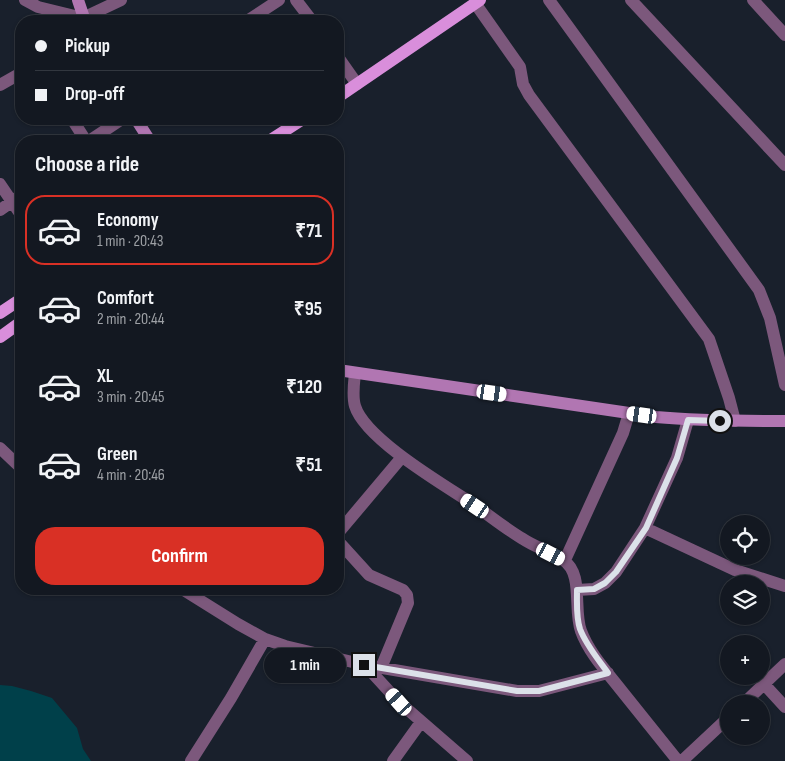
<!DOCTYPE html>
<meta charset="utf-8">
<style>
:root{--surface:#131821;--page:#20252e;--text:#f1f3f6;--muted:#9da0a5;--line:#32373f;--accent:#d93025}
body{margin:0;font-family:"Sofia Sans Condensed",sans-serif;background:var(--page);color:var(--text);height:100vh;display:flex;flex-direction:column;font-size:19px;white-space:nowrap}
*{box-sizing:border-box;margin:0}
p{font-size:16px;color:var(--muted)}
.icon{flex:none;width:28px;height:28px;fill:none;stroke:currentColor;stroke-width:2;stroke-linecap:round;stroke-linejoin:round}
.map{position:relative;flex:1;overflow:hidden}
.sheet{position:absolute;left:15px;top:135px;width:329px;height:460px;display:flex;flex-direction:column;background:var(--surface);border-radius:20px;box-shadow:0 1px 4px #0004,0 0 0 1px var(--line)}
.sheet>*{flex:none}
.guide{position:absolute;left:15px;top:15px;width:329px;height:110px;border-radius:20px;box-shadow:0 1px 4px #0004,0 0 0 1px var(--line);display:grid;align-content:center;height:110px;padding:0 20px;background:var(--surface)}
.buttons{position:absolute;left:720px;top:515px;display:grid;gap:10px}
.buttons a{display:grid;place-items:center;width:50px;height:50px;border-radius:50%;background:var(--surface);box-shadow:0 1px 4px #0004,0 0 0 1px var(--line);font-size:25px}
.end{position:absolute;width:22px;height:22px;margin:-11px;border:6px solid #dce1e9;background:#111;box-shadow:0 0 0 2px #111}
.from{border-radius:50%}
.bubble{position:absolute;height:35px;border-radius:18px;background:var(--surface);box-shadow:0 1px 4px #0004,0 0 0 1px var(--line);font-size:16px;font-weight:700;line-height:35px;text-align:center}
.car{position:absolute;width:15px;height:30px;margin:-15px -8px;border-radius:6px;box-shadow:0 0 4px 1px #0007;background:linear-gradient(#fff 24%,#345 0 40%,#fff 0 76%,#345 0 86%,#fff 0)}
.guide b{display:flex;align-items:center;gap:18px;height:48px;font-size:19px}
.guide b+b{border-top:1px solid var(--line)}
.guide i{width:12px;height:12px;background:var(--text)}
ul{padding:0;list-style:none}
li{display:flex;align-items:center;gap:15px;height:70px;margin:0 10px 8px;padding:0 10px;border:2px solid transparent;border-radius:20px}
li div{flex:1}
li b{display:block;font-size:19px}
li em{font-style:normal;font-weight:700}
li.selected{border-color:var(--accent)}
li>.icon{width:45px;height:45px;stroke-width:1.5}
h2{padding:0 20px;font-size:22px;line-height:60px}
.button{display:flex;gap:10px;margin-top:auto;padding:10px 20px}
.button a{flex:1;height:58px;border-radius:20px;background:var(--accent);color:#fff;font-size:20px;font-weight:700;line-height:58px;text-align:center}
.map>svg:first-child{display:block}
.water{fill:#00404a}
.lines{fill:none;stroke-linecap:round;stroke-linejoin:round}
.street{stroke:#7c587c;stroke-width:12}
.secondary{stroke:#b176b2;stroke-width:12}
.primary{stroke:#d98edb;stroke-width:12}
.route{stroke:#dce1e9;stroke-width:6}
</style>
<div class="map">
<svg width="785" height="761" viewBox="0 0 785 761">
<rect width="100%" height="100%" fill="#19202c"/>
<!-- water -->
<path class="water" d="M0,685L12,686L31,691L52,698L77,728L83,749L91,761H0Z"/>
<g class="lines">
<!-- street -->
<path class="street" d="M25,0L38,7L83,18L121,0
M296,0L312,21
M549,0L759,290L770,318L785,385
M631,0L785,165
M753,0L785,35
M475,3L520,67L523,84L529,95L709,339L729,398L735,421
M247,21L279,0
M338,57L357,84
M0,85L21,73
M72,119L86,141
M89,141L122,119
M0,184L21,215
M0,210L21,195
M355,373C354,383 352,396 355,406C365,439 444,485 473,504C490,516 506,529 523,539C535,547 551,552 563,560C584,573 573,610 581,631C589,653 607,672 621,690C640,714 659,737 678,761
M0,448L21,468
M645,528L735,570L785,586
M565,560L623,433L629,413
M182,589L238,624L265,639L285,646L365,665L517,691H539L608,673
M577,590L594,589L605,583L616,572L645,528L677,458L688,420
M365,665L399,702L467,761
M381,668L408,603L407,595L403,590L369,575L339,542L338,537L339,532L402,457
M764,684L785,707
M743,704L785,664
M191,761L231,698L265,639
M393,761L421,722
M682,761L729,717"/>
<!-- secondary -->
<path class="secondary" d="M78,0L85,21
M136,119L150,141
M338,370L656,417C699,421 742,421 785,421"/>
<!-- primary -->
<path class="primary" d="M338,97L480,0
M269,141L303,119
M0,313L21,299
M0,337L21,322"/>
</g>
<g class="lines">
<!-- route -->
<path class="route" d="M364,665L517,691H539L608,673C598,659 586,645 580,629C576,617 577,603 577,590L594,589L605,583L616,572L646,528L677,458L688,420L720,421"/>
</g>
</svg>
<div class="buttons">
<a><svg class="icon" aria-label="locate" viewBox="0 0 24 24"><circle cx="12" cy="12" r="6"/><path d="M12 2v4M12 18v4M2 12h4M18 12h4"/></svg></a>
<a><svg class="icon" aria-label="layers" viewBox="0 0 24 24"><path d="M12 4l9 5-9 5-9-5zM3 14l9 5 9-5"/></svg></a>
<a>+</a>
<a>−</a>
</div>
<i class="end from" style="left:720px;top:421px"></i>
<i class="end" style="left:364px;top:665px"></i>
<div class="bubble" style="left:264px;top:648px;width:82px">1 min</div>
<i class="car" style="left:492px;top:393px;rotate:98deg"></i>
<i class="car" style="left:642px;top:415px;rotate:278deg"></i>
<i class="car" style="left:475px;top:506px;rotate:304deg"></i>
<i class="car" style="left:551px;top:554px;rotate:117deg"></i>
<i class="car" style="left:399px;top:702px;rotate:318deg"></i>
<div class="guide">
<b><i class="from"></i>Pickup</b>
<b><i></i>Drop-off</b>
</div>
<section class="sheet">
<h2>Choose a ride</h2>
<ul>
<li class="selected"><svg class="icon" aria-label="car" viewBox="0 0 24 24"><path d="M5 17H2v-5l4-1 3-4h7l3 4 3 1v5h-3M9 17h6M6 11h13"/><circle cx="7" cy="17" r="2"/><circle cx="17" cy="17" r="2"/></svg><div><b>Economy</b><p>1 min · 20:43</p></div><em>₹71</em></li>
<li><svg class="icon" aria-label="car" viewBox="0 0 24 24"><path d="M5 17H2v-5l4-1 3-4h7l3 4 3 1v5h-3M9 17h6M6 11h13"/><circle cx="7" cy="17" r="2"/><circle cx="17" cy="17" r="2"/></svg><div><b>Comfort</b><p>2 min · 20:44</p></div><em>₹95</em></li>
<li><svg class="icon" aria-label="car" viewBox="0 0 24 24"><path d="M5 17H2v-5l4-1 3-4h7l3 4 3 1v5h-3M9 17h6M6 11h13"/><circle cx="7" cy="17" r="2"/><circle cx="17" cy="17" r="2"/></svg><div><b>XL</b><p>3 min · 20:45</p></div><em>₹120</em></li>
<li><svg class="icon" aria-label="car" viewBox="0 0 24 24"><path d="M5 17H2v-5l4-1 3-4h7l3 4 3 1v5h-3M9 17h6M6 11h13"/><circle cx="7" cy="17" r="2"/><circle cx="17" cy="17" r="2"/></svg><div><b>Green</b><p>4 min · 20:46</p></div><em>₹51</em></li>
</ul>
<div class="button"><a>Confirm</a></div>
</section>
</div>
